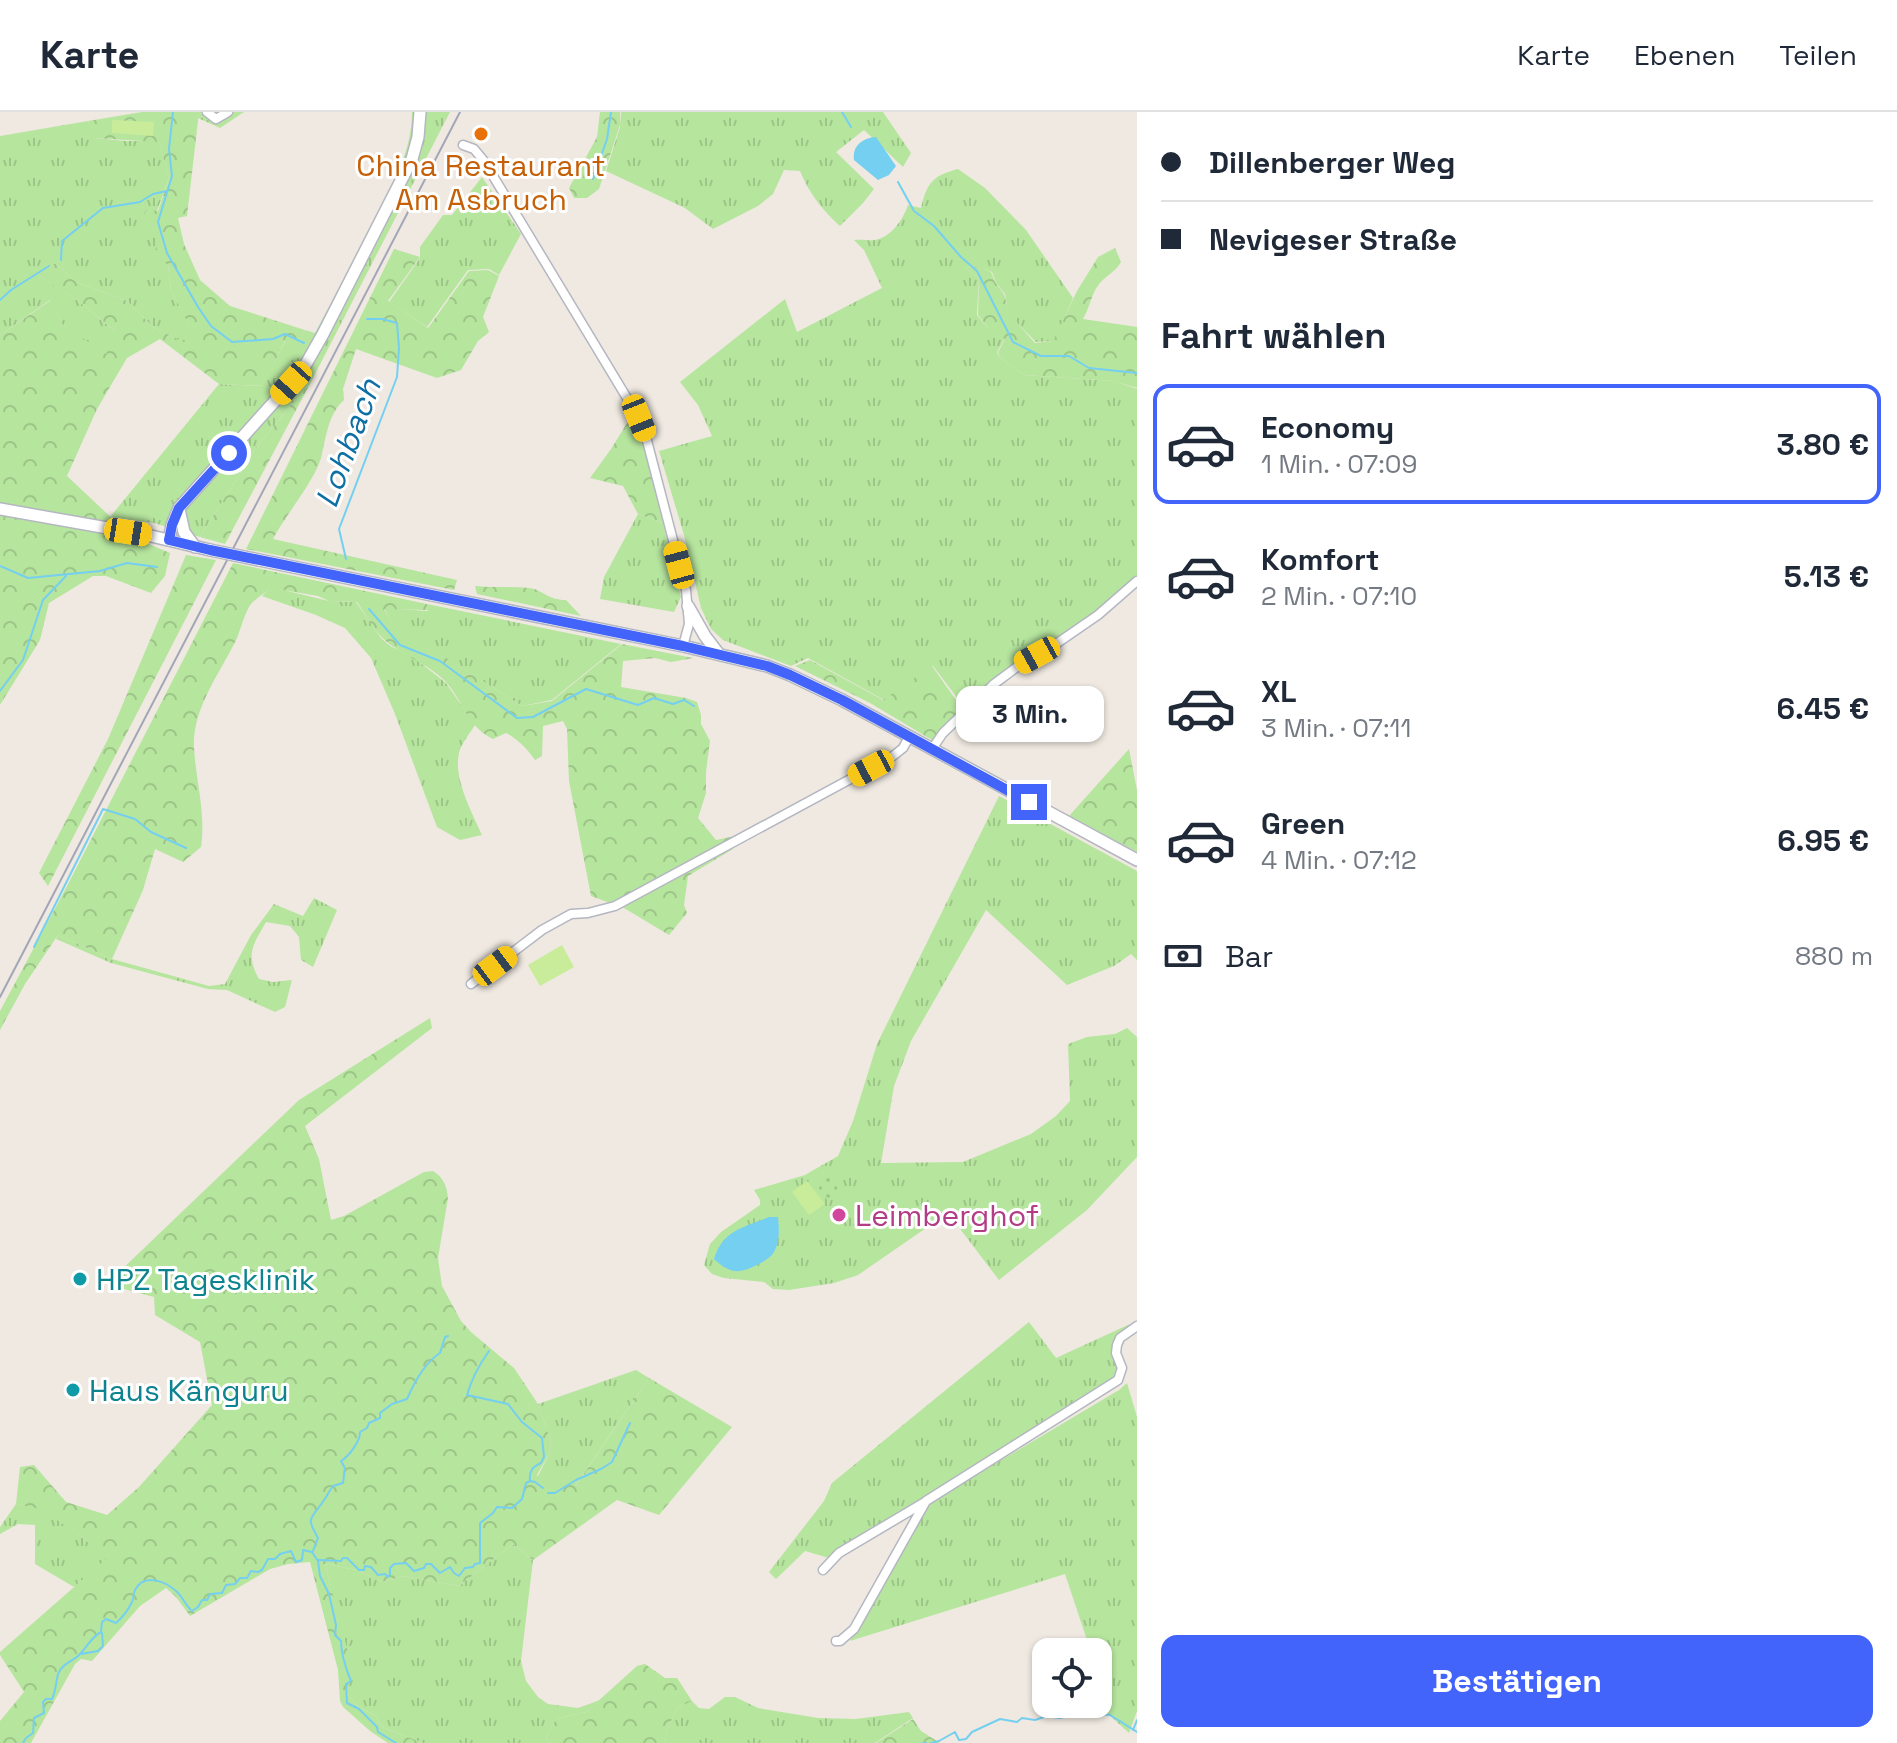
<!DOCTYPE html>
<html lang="de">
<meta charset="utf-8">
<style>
:root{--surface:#fff;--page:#f2f2f3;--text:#1f2937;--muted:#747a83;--line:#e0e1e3;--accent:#4264fb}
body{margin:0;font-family:"Space Grotesk",sans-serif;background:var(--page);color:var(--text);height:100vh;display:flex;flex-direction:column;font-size:30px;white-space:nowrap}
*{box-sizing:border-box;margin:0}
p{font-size:26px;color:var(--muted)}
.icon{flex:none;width:44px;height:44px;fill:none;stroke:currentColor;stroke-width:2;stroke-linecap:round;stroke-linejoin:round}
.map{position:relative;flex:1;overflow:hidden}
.panel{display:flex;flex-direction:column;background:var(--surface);width:760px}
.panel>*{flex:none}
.guide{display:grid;align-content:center;height:176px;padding:0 24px;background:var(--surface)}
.buttons{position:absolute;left:1032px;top:1526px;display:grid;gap:16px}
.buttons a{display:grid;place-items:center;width:80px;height:80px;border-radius:16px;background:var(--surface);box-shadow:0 2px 6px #0004;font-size:40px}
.end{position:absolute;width:36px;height:36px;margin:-18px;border:10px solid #4264fb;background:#fff;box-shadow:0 0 0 4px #fff}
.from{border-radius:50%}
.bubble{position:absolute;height:56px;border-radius:16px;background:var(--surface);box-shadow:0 2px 6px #0004;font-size:26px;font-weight:800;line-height:56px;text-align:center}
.car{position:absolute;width:24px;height:48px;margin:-24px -12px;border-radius:10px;box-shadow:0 0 6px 2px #0007;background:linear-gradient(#f5c518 24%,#345 0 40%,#f5c518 0 76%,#345 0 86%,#f5c518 0)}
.guide b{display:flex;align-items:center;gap:28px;height:76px;font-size:30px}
.guide b+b{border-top:2px solid var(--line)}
.guide i{width:20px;height:20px;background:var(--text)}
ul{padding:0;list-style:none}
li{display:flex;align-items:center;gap:24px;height:120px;margin:0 16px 12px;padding:0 8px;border:4px solid transparent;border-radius:16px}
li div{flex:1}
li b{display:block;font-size:30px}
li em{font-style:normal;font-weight:800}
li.selected{border-color:var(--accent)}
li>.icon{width:72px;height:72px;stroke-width:1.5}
h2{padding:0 24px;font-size:36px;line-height:96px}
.pay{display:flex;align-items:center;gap:20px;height:88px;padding:0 24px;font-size:30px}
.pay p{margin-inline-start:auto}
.action{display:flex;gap:16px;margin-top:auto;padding:16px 24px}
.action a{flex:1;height:92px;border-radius:16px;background:var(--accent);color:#fff;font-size:32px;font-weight:800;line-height:92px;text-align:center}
header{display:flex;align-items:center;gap:48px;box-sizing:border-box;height:112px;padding:0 40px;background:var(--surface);border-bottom:2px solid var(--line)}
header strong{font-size:38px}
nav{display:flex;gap:44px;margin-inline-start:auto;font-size:28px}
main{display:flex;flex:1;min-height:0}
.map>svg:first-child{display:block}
.grass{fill:url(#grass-tufts)}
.forest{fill:url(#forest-crowns)}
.park{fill:url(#park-dots)}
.pitch{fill:#c9ec9a}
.water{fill:#75cff0}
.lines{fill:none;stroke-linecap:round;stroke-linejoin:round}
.stream{stroke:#75cff0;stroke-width:2}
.street-casing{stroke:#b4b7c1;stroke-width:11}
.secondary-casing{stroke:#b4b7c1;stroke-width:14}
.street{stroke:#fff;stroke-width:8}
.secondary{stroke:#fff;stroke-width:11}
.rail{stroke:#a3a6b8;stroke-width:2}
.secondary-bridge-casing{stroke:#b4b7c1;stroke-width:14;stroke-linecap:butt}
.secondary-bridge{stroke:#fff;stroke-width:11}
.route{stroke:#4264fb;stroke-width:10}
.food-dot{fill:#e8710a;stroke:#fff;stroke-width:3}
.hotel-dot{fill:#d1479c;stroke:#fff;stroke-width:3}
.culture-dot{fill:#0f9aa8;stroke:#fff;stroke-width:3}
.labels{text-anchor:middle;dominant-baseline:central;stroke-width:6;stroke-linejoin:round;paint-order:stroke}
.food-label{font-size:30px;fill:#c56008;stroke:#fff}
.hotel-label{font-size:30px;fill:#b23c85;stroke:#fff;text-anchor:start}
.culture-label{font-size:30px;fill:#0d838f;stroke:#fff;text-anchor:start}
.water-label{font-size:32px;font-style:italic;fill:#0d6fa3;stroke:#fff}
</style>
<header>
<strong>Karte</strong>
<nav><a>Karte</a><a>Ebenen</a><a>Teilen</a></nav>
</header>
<main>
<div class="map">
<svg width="1137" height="1631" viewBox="0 0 1137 1631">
<defs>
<pattern id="grass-tufts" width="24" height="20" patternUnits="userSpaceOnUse" patternTransform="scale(2)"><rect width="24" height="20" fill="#b6e59e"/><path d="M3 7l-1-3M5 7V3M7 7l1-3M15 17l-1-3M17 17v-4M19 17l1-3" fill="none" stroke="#9dc588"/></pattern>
<pattern id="forest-crowns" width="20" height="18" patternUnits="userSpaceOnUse" patternTransform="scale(2)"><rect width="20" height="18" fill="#b6e59e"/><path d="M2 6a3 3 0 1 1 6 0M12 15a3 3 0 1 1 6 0" fill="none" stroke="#9dc588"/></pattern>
<pattern id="park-dots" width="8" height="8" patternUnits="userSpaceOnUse" patternTransform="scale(2)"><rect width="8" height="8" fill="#b6e59e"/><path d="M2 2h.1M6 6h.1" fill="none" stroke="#9dc588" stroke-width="1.8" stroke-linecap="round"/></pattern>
</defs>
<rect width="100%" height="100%" fill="#efe9e1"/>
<!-- grass -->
<path class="grass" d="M199,0H244L220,16L198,6Z
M412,0H450L313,266L256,336L200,425L154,411L110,405L219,272L262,274L286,228L300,229L305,218L315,221C333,188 350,154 367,121C387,83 412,44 412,0Z
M621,0H883L911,41L903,55L864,18L836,40L874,77L863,91L840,114C822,98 809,81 800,59L784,58L773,82L758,94L713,117L685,96L606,59L620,15Z
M88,9L94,26L126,29H159L169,66L157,99L159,127L168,153L171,178L203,240L153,215L127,189L76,170L55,151L41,165L77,188L116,220L106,243L62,212L50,188L0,223V24Z
M958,57L985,76L1026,118L1073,186L1054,229L1036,230L1009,203L1005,182L996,171L992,160L978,155L965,156L979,166L977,203L987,215L1005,226L997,240L1000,246L1025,263L1114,269L1137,277V465L1092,504L1008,557L964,595L933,554L884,588L808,546L791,554L723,528L711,517L701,496L684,423L659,339L712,324L698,293L680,270L785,187L797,220L882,176L864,138L854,128C862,127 868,129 875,128C892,125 903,107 908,93L921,96C927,71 932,64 958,57Z
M482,65L521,122L499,163L489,157L468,158L427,215L389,190L420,146V135L443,103H452Z
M638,402L663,411L681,485L674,500L600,487L604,465Z
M271,475L329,489L356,490L381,526L390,534L413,545L446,571L475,613C470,621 461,632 459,641C453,666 472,701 482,723L460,728L437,715L395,602L371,546L345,516L316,503L262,484Z
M427,492L621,532L552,588L522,594L449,548L397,522L384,496L428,499Z
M999,684L1137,759V848L1131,842L1114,854L1067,873L986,798L911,929L894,974L881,1051L963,1050L1031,1022L1056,1004L1070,989L1068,932L1087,925L1115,922L1127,916L1137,925V1045L1087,1098L999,1168L951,1105L947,1104L942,1105L858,1163L834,1171L789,1178L773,1177L764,1170L724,1166L712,1162L704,1153L710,1132L721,1120L760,1093V1088L754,1078L805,1063L838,1044L853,1009L877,932Z
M314,786L337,798L313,855L301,848L299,825L290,814L266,810C253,833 245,842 259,867L273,870L292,868L285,895L275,900L227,878L208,877L111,851L56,827L58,823L112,847L209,874L225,872L251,823L274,792L303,804Z
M1029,1210L1056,1246L1130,1212L1112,1230L1114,1243L1119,1254L1114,1270L910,1396L837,1438L829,1446L805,1439L776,1467L769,1460L824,1389L832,1371Z
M636,1258L649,1266L575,1374L537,1366L550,1340L551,1329L538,1292Z
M1127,1271L1137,1305V1599L1129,1621L1107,1601L1093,1592H1098V1540H1091L1065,1462L850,1529L929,1391L1119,1278Z
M16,1392L40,1396L80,1423L107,1447L74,1475L35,1452V1413L18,1412L0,1422V1415Z
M513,1432L533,1448L521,1549L526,1569L538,1585L548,1592L578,1596L600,1588L586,1600L556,1607L546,1625L549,1631H423L382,1615L376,1604L359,1595L348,1583L347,1540L325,1452L357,1458L382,1470L404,1464L459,1474Z
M725,1585H735L758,1596L818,1606L856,1607L909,1600L913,1606L875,1631H665L667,1618L677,1596L692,1589L699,1596L709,1597Z"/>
<!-- forest -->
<path class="forest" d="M142,0H199L187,104L178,106L184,132L200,168L230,194L305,218L300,229H285L263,274L219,272L160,227L127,246L97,297L67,364L132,425L170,441L165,464L151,481L106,464H93L49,491L40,528L0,593V223L51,188L62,212L106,242L115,219L77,188L40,165L55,151L76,170L127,189L153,215L202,239L171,178L168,153L154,142L159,127L137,117L146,98L158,99L169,66L159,30L93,26L88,9Z
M600,0H620V13L599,77L587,86H574L569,76L597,25Z
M1115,136L1121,150C1115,161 1104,164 1097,175C1091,184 1089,197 1083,207L1137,215V276L1113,269L1025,263L1000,246L998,240L1005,227L988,216L978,203L979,166L965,156L979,155L991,160L995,170L1004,182L1010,203L1035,231L1053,229L1077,179L1098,145Z
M394,137L420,145L388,189L428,216L469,159L488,158L499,164L483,205L489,220L478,229L461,258L437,266L356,237L343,277L344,288C328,302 326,326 321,346C315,368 285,404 273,427L457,468L454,478L246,437Z
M313,266L225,432L200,425L256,336Z
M632,303L641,324L663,411L638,402L623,374L590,366L611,337Z
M186,443L216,448L48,774L39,761L108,627Z
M233,451L427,492L428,498L384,497L398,522L448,547L522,594L552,589L622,532L693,546L671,550L655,546L623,549L621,575L686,586L697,590L701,603V612L710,629L706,660V681L698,706L716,728L735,724L733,737L688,764L684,793L687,801L669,823L624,796L591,784L569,669L567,617L563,609L543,614L542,644L535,648C527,637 518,627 506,621L493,627C467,615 463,588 445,569C430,554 410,546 392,534C377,524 367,505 357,490L329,489L318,484L271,476C265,481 256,486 251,492C245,500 241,516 237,526C221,560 192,596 194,636C196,670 206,701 201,735L183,750L155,737L143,778L112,847L58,823L25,872L0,918V899L66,776Z
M475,474C493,476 511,474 529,476C544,478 547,488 566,488L581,504L477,482Z
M810,548L883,588L932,554L963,598L932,628L870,591L795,554Z
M1129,637L1137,678V740L1069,704Z
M430,906L432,916L305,1014L319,1047L331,1108L344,1104L424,1060L433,1059C443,1065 447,1074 448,1086L438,1146L442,1174L461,1209L471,1220L514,1256L538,1292L551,1329L550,1340L537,1363L539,1366L576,1373L649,1266L732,1315L659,1403L617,1388L533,1448L513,1432L459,1474L404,1464L382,1470L357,1458L325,1452L348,1540V1583L359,1595L376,1604L382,1615L423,1631H388L370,1619L343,1595L340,1589L338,1558L310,1450L288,1452L270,1457L190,1504L176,1485L166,1476L140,1494L92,1549L81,1547L75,1552L31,1631H0V1609L24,1580L0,1543V1540L106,1447L80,1423L40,1397L16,1392L20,1355L34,1353L66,1390L107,1403L139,1375L212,1293L200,1230L155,1203L154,1185L124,1177L116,1163L299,988Z
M645,1552L665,1566H677L692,1589L677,1596L667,1618L665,1631H549L546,1625L556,1607L586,1600L637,1554Z
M913,1607L921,1619L940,1631H876Z"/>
<!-- park -->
<path class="park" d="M830,1057L838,1069L836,1082L827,1088L819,1077L822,1063Z"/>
<!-- pitch -->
<path class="pitch" d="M112,8L154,10L153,24L112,21Z
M562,833L574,855L540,874L528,853Z
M807,1069L825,1092L809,1103L792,1080Z"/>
<!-- water -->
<path class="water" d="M876,25L896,54L889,63L878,68L854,48C852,34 862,26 876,25Z
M769,1105H778C779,1116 780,1128 775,1138C772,1145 767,1147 761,1151C741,1161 732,1164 714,1147C723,1118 743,1116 769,1105Z"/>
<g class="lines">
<!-- stream -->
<path class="stream" d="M173,0L169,37L172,64L158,110L167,141L198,195L211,214L232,230L273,227L285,222L304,231
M842,0L851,15
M593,67L607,27L611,0
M898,70L914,99L934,114L961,145L977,159L1013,230L1041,244H1069L1089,256L1137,261
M61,148L62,129L103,96L140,90L153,82L167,79
M0,188L11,178L49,154
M346,447L339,417L397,265L399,236L397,211L382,207H367
M0,454L28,466L100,459L127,451L157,455
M369,497L400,533L440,549L517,606L533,605L586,577L638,593L654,586L673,592L684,588L694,594
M0,579L23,548L43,488L66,464
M34,835L103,697L135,707L151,720L186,736
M530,1369L535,1370L543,1376
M548,1381H555L576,1368L601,1357L612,1350L630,1311
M313,1439L318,1426C306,1405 310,1408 322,1391C326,1386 329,1379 333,1374L343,1371L345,1356L341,1349C349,1344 360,1330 360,1320L367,1316L369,1311L380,1306V1301L392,1292L407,1287C414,1271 424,1251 440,1241L445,1225L448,1224
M319,1448L341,1449L343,1446H347L359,1458H364L365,1454L371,1455L378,1463L385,1462L388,1465L390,1462V1456L394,1452L406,1451L414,1459L424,1456L426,1452H431L440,1461L450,1455L454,1461L459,1464L465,1456L473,1455L475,1452L480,1451V1411L493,1401L497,1395L512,1396L522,1387L526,1371L530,1369C529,1359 532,1355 541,1351L544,1345L542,1326L522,1310L508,1292L467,1283C472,1265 479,1253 489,1239
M81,1542L98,1539L103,1534L102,1521
M1133,1618L1137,1608
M23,1631L26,1626L33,1621L34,1606L44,1601L43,1590L46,1587H52C56,1578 56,1570 58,1562C62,1552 71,1550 78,1544C87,1536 90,1526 101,1520L102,1510L106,1507L116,1511C122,1506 128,1498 132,1490C134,1487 133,1482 135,1478C144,1461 165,1469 176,1479C183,1485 185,1493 192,1499L198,1495L202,1488H207L210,1482L222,1481L226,1473L235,1472L240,1466H247L251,1459L258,1460L262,1458L268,1447H275L280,1442L291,1439L296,1450L302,1448L303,1438L312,1440L318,1449L320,1464L329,1482L336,1513L335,1523L341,1529C341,1543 346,1557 351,1569L346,1572L347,1591L359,1597L377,1615L378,1620L396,1631
M923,1631H926
M931,1631L939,1629L955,1620L959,1628L966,1627L972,1620L1000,1607L1017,1610L1022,1606L1035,1608L1047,1604L1060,1606L1078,1601H1090L1110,1603L1137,1620"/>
<!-- street casing -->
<g class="street-casing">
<path id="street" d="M207,0L216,7L228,0
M463,33L474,37L484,49L639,306L645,321L686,478L689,512L683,534
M932,637L943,621L994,572L1021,552L1053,534L1098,503L1137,469
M471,872L542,818L571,802L588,801L615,794L893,644L903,636L909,625
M823,1458L839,1441L925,1390
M836,1529H840L854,1517L926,1389L1118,1268L1122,1256L1116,1241L1117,1233L1120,1226L1137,1214"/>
</g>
<!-- secondary casing -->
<g class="secondary-casing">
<path id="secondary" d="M0,397L147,423L210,438
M179,397L184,420L195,435
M169,428L172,413L179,396L291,271L306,252L323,222L412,47L418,25L420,0
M259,448L683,534L767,554L790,563L842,588L1137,748
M688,494L705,524L718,541"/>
</g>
<!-- street -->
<use href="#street" class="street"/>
<!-- secondary -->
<use href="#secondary" class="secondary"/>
<!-- rail -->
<path class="rail" d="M0,885L460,0"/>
<!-- secondary-bridge casing -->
<g class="secondary-bridge-casing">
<path id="secondary-bridge" d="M210,438L259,448"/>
</g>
<!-- secondary-bridge -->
<use href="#secondary-bridge" class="secondary-bridge"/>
</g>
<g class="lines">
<!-- route -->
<path class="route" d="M229,341L179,396L172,413L169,428L210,438L683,534L767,554L790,563L842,588L1029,690"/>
</g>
<!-- markers -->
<circle class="food-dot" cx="481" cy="22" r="8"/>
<circle class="hotel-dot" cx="839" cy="1103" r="8"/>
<g class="culture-dot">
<circle cx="80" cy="1167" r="8"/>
<circle cx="73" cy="1278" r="8"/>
</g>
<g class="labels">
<!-- food labels -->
<g class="food-label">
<text x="481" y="53">China Restaurant<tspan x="481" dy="34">Am Asbruch</tspan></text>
</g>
<!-- hotel labels -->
<g class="hotel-label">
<text x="855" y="1103">Leimberghof</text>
</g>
<!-- culture labels -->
<g class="culture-label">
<text x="96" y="1167">HPZ Tagesklinik</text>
<text x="89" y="1278">Haus Känguru</text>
</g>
<!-- water labels -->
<g class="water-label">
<text transform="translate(348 331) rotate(-70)">Lohbach</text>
</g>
</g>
</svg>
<div class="buttons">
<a><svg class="icon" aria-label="locate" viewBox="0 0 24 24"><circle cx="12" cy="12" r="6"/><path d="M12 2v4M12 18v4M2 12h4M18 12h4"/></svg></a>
</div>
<i class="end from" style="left:229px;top:341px"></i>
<i class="end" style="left:1029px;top:690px"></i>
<div class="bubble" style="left:956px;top:574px;width:148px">3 Min.</div>
<i class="car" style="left:291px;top:271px;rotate:222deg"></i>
<i class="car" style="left:639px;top:306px;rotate:158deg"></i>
<i class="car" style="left:128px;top:420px;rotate:99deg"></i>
<i class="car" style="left:679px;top:453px;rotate:345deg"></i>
<i class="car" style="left:1037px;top:543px;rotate:241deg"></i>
<i class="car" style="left:871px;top:656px;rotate:242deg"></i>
<i class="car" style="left:495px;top:854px;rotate:53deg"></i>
</div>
<section class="panel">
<div class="guide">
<b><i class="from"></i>Dillenberger Weg</b>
<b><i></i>Nevigeser Straße</b>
</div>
<h2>Fahrt wählen</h2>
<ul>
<li class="selected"><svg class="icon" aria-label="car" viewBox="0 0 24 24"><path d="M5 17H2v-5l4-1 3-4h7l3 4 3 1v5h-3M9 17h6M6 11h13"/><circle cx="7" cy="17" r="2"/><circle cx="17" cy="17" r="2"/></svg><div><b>Economy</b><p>1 Min. · 07:09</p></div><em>3.80 €</em></li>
<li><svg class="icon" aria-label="car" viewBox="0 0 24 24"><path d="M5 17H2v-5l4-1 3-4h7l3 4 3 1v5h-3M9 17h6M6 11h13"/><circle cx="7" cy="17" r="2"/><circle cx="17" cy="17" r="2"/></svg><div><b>Komfort</b><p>2 Min. · 07:10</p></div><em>5.13 €</em></li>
<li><svg class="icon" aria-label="car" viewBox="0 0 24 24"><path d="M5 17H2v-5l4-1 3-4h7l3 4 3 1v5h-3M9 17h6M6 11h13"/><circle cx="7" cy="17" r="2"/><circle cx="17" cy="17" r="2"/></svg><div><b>XL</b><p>3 Min. · 07:11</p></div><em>6.45 €</em></li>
<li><svg class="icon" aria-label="car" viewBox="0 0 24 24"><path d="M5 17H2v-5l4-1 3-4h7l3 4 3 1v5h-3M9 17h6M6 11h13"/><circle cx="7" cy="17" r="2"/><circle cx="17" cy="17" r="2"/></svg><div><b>Green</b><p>4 Min. · 07:12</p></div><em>6.95 €</em></li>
</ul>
<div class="pay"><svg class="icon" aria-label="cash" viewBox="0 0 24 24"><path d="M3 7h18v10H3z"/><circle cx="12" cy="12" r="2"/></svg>Bar<p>880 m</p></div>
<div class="action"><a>Bestätigen</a></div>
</section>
</main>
